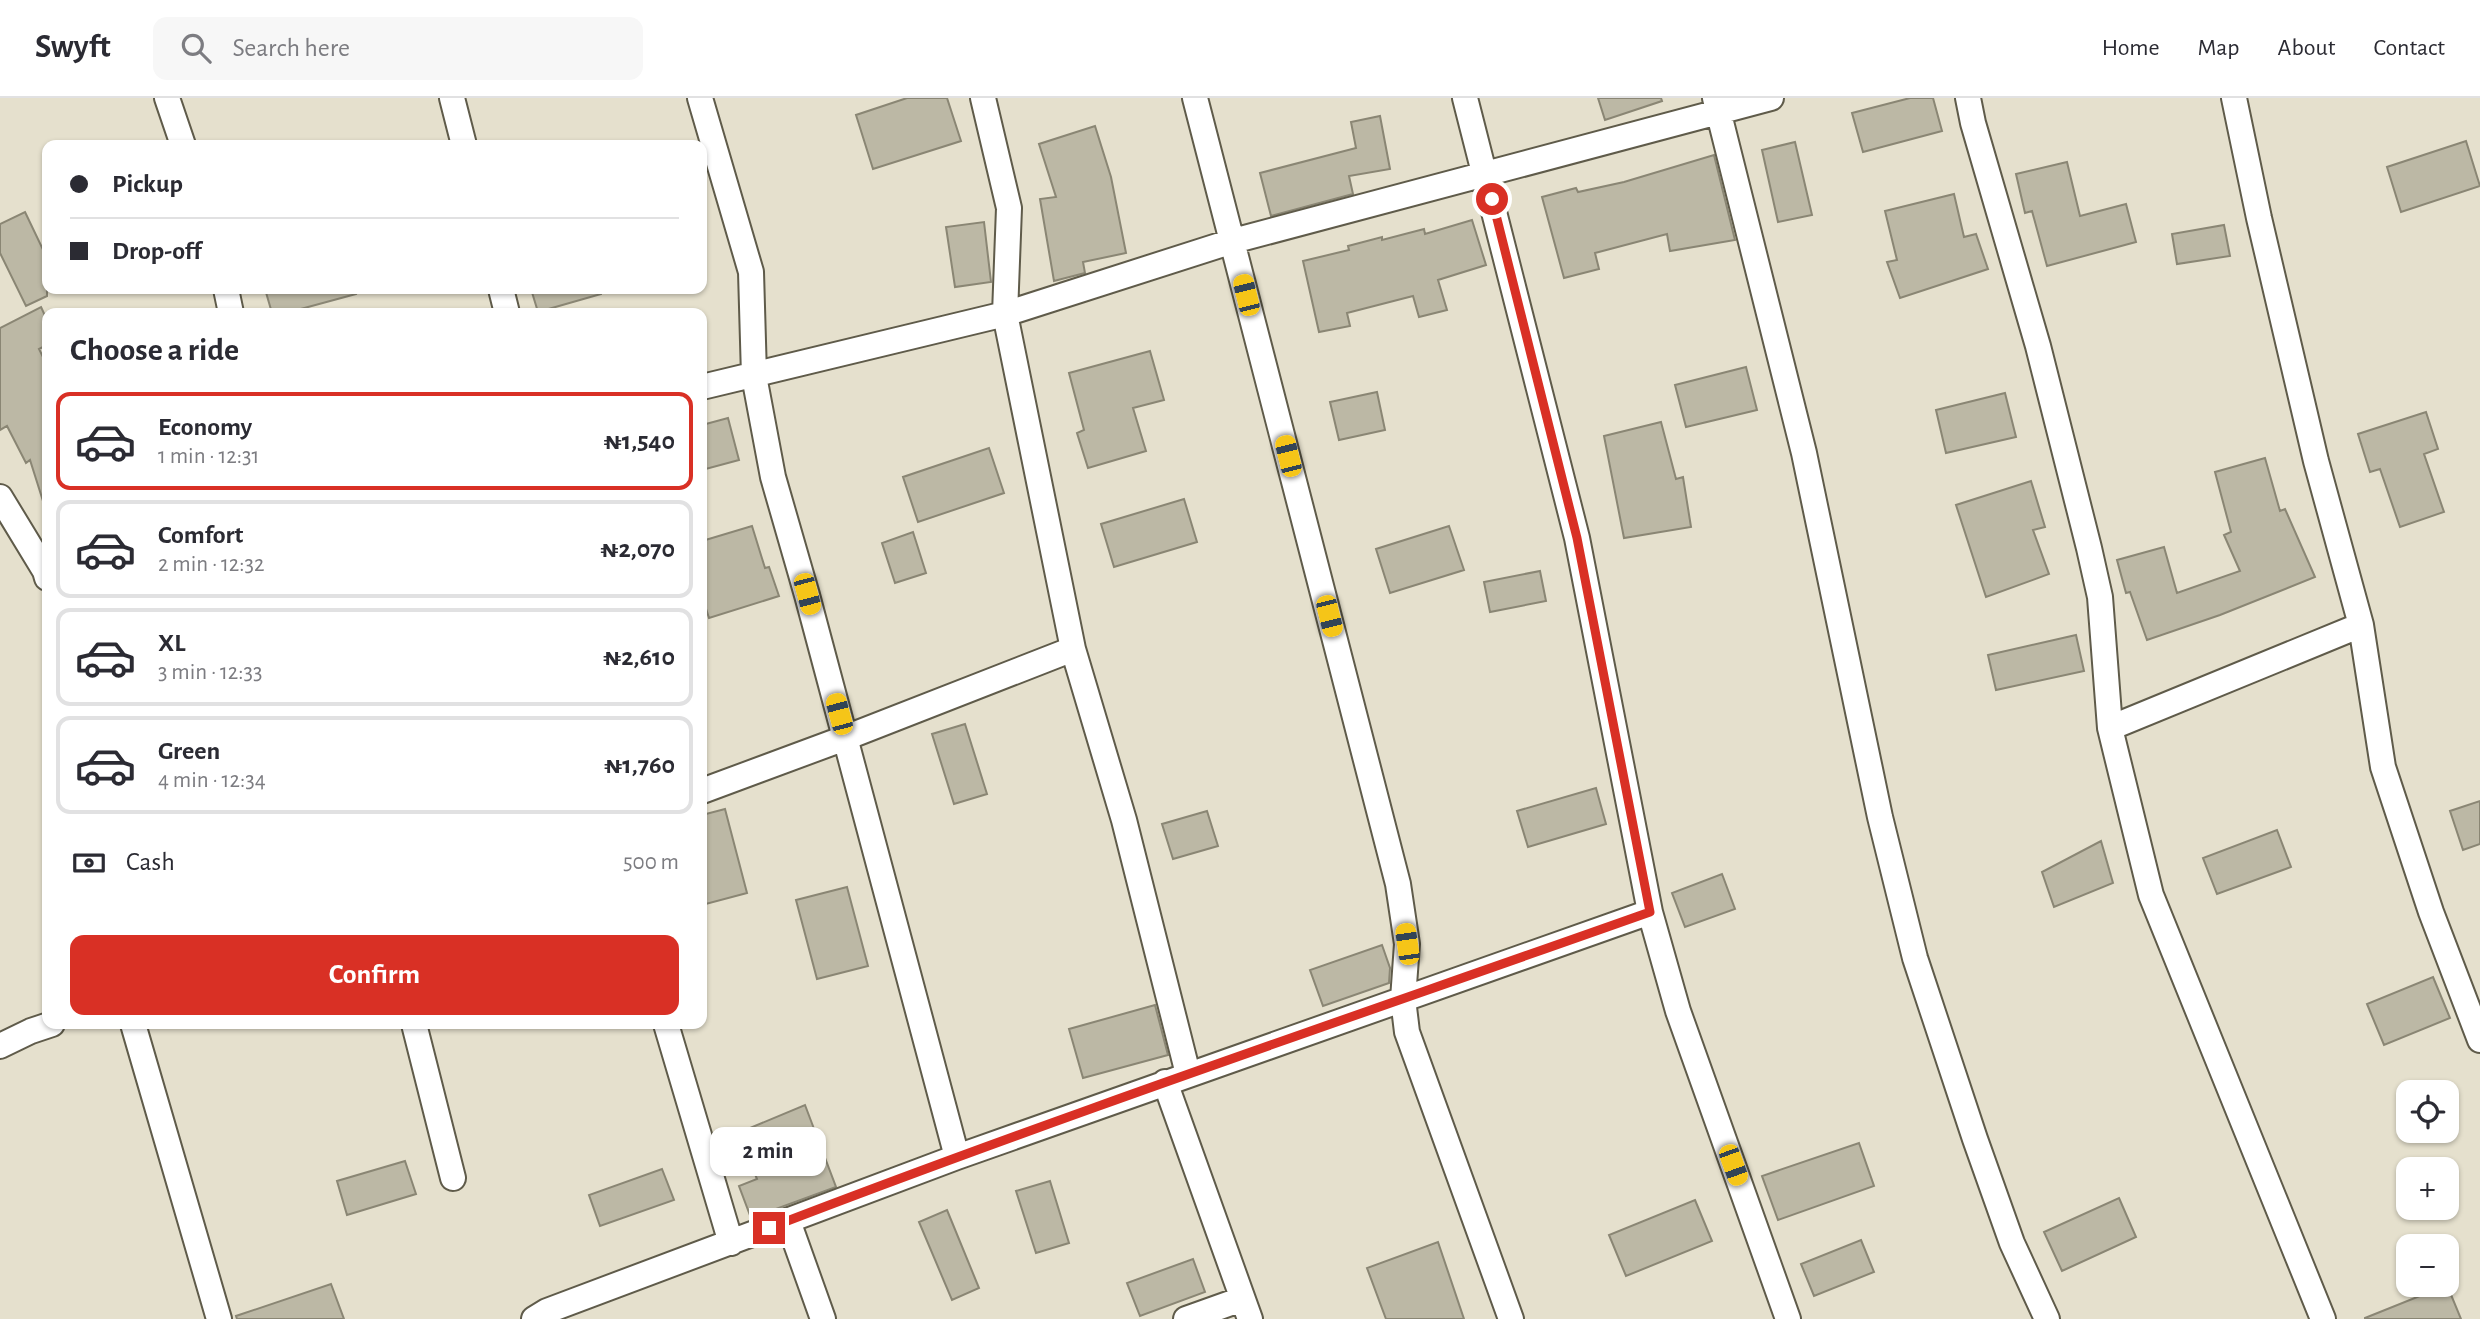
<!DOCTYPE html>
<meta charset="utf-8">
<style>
:root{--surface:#fff;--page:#f7f7f7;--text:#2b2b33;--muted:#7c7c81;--line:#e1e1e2;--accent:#d93025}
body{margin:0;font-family:"Alegreya Sans",sans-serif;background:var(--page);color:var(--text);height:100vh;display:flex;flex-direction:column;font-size:26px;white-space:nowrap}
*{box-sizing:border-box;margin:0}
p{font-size:23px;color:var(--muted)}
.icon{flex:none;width:38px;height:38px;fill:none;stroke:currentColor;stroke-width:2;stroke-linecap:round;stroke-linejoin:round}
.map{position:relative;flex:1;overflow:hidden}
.side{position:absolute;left:42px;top:210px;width:665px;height:721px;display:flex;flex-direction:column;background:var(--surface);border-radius:14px;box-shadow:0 2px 5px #0004}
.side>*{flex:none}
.hud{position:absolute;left:42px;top:42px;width:665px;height:154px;border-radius:14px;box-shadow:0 2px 5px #0004;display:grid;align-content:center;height:154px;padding:0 28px;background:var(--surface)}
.buttons{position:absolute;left:2396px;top:982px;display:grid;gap:14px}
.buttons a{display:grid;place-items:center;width:63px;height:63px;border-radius:14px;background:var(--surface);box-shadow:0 2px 5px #0004;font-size:35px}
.end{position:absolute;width:32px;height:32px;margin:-16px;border:9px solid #d93025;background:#fff;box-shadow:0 0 0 4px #fff}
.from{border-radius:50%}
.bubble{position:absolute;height:49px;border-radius:14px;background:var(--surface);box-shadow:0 2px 5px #0004;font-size:23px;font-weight:700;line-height:49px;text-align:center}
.car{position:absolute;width:21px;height:42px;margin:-21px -10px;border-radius:9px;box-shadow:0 0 5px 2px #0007;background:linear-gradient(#f5c518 24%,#345 0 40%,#f5c518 0 76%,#345 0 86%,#f5c518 0)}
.hud b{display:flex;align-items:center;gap:24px;height:66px;font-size:26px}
.hud b+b{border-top:2px solid var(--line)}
.hud i{width:18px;height:18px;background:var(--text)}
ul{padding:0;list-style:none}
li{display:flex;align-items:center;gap:21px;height:98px;margin:0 14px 10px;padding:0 14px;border:4px solid var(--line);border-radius:14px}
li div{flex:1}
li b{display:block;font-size:26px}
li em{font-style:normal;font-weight:700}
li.on{border-color:var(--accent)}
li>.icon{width:63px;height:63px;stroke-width:1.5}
h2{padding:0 28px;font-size:32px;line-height:84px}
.pay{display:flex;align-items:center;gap:18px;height:77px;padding:0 28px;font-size:26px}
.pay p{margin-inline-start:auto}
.button{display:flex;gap:14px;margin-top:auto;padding:14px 28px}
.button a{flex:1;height:80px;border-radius:14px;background:var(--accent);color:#fff;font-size:28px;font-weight:700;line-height:80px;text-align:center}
header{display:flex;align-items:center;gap:42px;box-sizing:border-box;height:98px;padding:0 35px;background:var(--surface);border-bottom:2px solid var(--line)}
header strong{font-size:33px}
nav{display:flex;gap:38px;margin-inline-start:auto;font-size:24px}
.search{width:490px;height:63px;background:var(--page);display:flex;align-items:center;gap:18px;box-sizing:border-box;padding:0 24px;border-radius:14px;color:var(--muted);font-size:26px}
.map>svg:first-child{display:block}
.building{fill:#bcb8a5;stroke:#8a8674;stroke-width:2}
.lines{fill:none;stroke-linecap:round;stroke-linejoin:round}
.minor-casing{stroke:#5f5b4a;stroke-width:28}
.minor{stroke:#fff;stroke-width:24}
.route{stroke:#d93025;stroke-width:9}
</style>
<header>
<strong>Swyft</strong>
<div class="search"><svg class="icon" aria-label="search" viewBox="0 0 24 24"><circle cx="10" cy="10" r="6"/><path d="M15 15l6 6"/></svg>Search here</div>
<nav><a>Home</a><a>Map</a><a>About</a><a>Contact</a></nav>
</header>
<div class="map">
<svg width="2480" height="1221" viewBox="0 0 2480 1221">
<rect width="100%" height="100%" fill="#e5e0cd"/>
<!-- building -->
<path class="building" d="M907,0H947L961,43L873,71L856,17Z
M1598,0H1661L1662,3L1605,22Z
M1910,0H1933L1942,33L1863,54L1852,15Z
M1380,18L1390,71L1349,78L1353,96L1271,118L1260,75L1356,50L1351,24Z
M1095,28L1111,79L1126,155L1083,164L1085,175L1054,183L1040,101L1056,99L1039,46Z
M2466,43L2480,88L2401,114L2387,69Z
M1795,44L1812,117L1778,124L1762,52Z
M1714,57L1735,142L1670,153L1667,136L1595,155L1599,171L1564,180L1542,99L1576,90L1578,94L1624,84Z
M2067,64L2080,118L2126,106L2136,144L2047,168L2032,113L2025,115L2016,76Z
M1954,96L1964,139L1976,136L1988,171L1900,200L1887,164L1897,162L1885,113Z
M25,114L47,160V198L26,208L0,155V126Z
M1472,122L1486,167L1438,182L1447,212L1419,219L1413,198L1347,215L1350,228L1319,234L1303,163L1349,152L1348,148L1382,139V142L1424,131L1425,136Z
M984,124L991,184L955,189L946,129Z
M2224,127L2230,158L2177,166L2172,136Z
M265,191H355L356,196L286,215H272Z
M531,191H601V196L538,214Z
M41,209L47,222V247L39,251L47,267V403H43L30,362L26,365L7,328L0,332V230Z
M1150,253L1164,302L1133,310L1146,353L1088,370L1077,335L1084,332L1069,275Z
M1746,269L1757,312L1686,329L1675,287Z
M1377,294L1385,332L1339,342L1330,304Z
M2005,295L2016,339L1946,355L1936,312Z
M2426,314L2438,351L2424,356L2444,414L2400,429L2380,371L2370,374L2358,336Z
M728,320L739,362L702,372V327Z
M1661,324L1676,381L1683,379L1691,429L1624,440L1604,338Z
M989,350L1004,395L918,424L903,379Z
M2265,360L2280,413L2285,411L2315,479L2220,517L2147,542L2130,494L2126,495L2117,462L2164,449L2177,495L2240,473L2224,437L2231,434L2215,374Z
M2031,383L2045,429L2033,432L2049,476L1986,499L1956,407Z
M1184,401L1197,444L1114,469L1101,426Z
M752,428L765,470L769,469L779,498L709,520L702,498V443Z
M1449,428L1464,472L1390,495L1376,451Z
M913,434L926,475L895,485L882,445Z
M1540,473L1546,503L1490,514L1484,484Z
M2076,537L2084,573L1996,592L1988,557Z
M965,626L987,696L954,706L932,636Z
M1596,690L1606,726L1528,749L1517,713Z
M2480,703V746L2463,752L2450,713Z
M725,711L747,795L702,807V717Z
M1207,713L1218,748L1173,761L1162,726Z
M2277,732L2291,769L2217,796L2203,760Z
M2101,743L2113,785L2054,809L2042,774Z
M1722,776L1735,811L1685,829L1672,795Z
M847,789L868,868L817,881L796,802Z
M1382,847L1390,870L1389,885L1323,908L1310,872Z
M2433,879L2450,920L2384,947L2367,906Z
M1155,907L1168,957L1083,980L1069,931Z
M805,1007L836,1089L751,1120L739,1088L757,1081L738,1035Z
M1859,1045L1874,1088L1778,1122L1762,1078Z
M405,1063L416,1096L347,1117L337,1083Z
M662,1071L674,1102L600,1128L589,1097Z
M1050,1083L1069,1145L1036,1155L1016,1093Z
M2119,1100L2136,1139L2062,1173L2044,1134Z
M1695,1102L1712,1143L1626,1178L1609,1137Z
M947,1112L979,1190L952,1202L919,1124Z
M1861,1142L1874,1174L1814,1198L1801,1166Z
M1438,1144L1464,1221H1386L1367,1170Z
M1193,1161L1205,1194L1140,1218L1127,1185Z
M331,1186L344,1221H237L236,1218Z
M2447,1187L2461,1221H2365V1220Z"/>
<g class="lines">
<!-- minor casing -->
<g class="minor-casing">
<path id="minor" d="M167,0L183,47
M452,0L464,47
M700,0L751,174L754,278L773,379L807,497L957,1059
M983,0L1009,110L1005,216L1073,551L1124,722L1188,976
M1195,0L1398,786L1407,846L1403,901L1407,934L1511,1221
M1465,0L1577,440L1650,814L1678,913L1788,1221
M1715,0L1804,355L1880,719L1915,860L1975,1041L2012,1145L2047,1221
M1968,0L1973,25L2038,248L2089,450L2100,499L2110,630L2151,797L2323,1221
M2234,0L2259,120L2316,363L2361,527L2383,669L2431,814L2480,942
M226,191L231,215
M501,191L507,215
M702,289L1005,216L1233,143L1771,0
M0,399L45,473L47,480
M2110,630L2361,527
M702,693L845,640L1073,551
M133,926L219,1221
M414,926L453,1080
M666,926L731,1145
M0,948L31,933L52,926
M1165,984L1250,1221
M788,1123L823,1221
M534,1221L547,1213L957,1059L1650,814
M1186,1221L1242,1201"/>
</g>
<!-- minor -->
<use href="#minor" class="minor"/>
</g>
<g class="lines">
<!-- route -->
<path class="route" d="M769,1130C1060,1018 1356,918 1650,814L1577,440L1492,101"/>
</g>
</svg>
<div class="buttons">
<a><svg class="icon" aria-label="locate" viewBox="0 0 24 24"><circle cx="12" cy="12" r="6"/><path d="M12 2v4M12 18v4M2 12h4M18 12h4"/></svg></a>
<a>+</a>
<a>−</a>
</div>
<i class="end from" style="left:1492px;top:101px"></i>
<i class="end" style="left:769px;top:1130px"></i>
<div class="bubble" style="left:710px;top:1029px;width:116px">2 min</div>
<i class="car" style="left:1246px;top:197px;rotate:346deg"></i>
<i class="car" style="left:1288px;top:358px;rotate:346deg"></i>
<i class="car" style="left:807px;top:496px;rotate:165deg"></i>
<i class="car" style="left:1329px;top:518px;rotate:166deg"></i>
<i class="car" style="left:839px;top:616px;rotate:345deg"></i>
<i class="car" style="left:1407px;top:846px;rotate:352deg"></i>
<i class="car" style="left:1733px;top:1067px;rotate:160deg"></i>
<div class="hud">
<b><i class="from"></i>Pickup</b>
<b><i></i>Drop-off</b>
</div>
<section class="side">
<h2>Choose a ride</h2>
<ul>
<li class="on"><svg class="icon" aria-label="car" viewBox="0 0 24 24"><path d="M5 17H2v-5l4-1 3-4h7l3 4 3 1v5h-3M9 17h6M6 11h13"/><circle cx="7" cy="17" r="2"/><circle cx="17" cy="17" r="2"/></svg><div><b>Economy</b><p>1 min · 12:31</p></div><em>₦1,540</em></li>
<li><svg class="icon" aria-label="car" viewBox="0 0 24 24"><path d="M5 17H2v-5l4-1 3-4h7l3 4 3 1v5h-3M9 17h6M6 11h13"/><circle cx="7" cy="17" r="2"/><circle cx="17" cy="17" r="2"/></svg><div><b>Comfort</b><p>2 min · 12:32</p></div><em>₦2,070</em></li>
<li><svg class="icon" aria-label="car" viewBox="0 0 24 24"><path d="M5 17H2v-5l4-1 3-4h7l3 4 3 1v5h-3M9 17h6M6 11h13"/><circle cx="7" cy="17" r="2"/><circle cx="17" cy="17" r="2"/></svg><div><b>XL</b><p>3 min · 12:33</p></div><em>₦2,610</em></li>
<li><svg class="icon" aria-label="car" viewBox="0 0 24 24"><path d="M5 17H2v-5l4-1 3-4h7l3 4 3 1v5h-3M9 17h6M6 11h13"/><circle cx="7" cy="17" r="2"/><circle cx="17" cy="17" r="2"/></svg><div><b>Green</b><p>4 min · 12:34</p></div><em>₦1,760</em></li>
</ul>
<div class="pay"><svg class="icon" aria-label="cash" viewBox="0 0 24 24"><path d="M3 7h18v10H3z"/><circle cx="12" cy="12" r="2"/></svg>Cash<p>500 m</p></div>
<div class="button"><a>Confirm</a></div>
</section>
</div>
